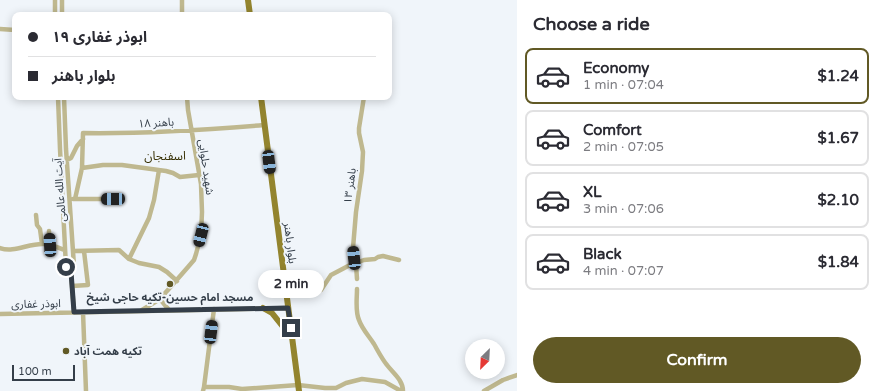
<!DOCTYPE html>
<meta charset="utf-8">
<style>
:root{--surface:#fff;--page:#f7f7f7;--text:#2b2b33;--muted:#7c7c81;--line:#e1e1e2;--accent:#615925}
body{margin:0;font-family:"Varela Round","Noto Sans Arabic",sans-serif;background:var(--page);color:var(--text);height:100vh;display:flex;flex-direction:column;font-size:15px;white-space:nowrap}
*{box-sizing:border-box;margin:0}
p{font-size:13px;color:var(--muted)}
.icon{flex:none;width:22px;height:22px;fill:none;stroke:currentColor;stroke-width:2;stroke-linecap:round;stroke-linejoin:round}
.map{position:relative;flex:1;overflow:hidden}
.drawer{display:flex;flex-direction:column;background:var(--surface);width:360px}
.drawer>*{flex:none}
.guide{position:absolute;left:12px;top:12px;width:380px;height:88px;border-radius:8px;box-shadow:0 2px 10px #0003;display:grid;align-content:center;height:88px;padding:0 16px;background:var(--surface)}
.needle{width:26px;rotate:204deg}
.fabs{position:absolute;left:465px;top:339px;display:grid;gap:8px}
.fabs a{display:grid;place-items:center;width:40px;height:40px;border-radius:50%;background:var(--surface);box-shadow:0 2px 10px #0003;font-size:20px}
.scale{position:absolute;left:12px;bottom:10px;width:63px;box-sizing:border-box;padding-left:4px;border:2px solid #343e49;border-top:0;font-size:11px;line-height:14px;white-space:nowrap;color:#343e49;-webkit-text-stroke:3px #f0f5fa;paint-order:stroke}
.end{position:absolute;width:18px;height:18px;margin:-9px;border:5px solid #343e49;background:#fff;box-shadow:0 0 0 2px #fff}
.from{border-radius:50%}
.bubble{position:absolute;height:28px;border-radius:14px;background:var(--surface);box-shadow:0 2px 10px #0003;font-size:13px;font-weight:700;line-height:28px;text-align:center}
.car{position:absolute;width:12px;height:24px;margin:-12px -6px;border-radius:5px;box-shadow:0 0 3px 1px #0007;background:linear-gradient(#222 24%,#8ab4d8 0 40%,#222 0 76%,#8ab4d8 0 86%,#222 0)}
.guide b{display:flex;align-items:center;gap:14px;height:38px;font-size:15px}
.guide b+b{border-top:1px solid var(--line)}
.guide i{width:10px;height:10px;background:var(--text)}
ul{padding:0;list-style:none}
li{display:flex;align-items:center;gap:12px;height:56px;margin:0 8px 6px;padding:0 8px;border:2px solid var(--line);border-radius:8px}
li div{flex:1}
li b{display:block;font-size:15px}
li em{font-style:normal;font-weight:700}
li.on{border-color:var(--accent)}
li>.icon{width:36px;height:36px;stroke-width:1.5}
h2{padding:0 16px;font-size:18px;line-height:48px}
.cta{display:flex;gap:8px;margin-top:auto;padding:8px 16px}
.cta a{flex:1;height:46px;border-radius:24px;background:var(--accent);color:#fff;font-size:16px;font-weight:700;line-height:46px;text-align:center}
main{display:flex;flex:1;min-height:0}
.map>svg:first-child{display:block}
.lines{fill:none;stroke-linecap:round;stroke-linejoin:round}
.minor{stroke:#bfb88f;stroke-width:4.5}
.major{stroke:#93842e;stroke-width:6}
.route{stroke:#343e49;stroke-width:5}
.poi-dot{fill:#615925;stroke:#f0f5fa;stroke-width:1.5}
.labels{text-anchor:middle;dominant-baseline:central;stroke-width:4;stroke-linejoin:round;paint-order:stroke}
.street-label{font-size:11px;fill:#343e49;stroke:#f0f5fa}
.poi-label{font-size:11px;font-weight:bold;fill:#343e49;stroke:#f0f5fa}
.neighbourhood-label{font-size:12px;fill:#362f03;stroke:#f0f5fa}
</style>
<main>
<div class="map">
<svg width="517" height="391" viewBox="0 0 517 391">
<rect width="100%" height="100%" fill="#f0f5fa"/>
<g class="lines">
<!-- minor -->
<path class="minor" d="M55,0V15
M62,0V15
M182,15V0
M0,29L15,30
M58,97L60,149L66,267L71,272
M64,97L66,149L74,266L71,272L74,312
M67,160L71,158L77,146L83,139
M82,168L83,133C143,134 204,130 264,125
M73,199H113
M75,199L82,168L103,165H122L166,171L173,173L180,177L199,175
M36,215L37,225L40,229L42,244
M49,231V245
M0,248C14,253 29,243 44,244C52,244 58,248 65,250
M73,251L119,250L129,259L139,263L159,267L167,272L177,281
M129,259L149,218L154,200L159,170
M357,279L356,264L354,258L353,248L356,212L362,171L363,152L359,133V128L364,97
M72,286L88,285L84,251
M357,289C357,299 355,311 359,320C362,329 369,336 374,344C378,351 382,359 387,365C393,373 403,380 403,391
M286,294L316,292L321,290L331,275L350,265L364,260L375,259L378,257L383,256L399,260
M160,299L169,310
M142,310L160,299L188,267L194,260L196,254L201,235L202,212L201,184L188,110L187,97
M83,312L86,391
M0,314L288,308
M204,387H229L242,389L298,385L325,388H336L346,383L362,379L385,382L401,391
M203,391L204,387L214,309
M484,391L503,380L517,375"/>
<!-- major -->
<path class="major" d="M248,0L250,15
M261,97L299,391
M263,308L272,313L284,328L292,336"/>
</g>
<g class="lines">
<!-- route -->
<path class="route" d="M66,267L71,272L74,312L288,308L291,328"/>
</g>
<!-- markers -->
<g class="poi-dot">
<circle cx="170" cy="284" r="4"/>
<circle cx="66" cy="351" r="4"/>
</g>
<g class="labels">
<!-- street labels -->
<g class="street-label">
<text transform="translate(156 123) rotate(-3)">باهنر ۱۸</text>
<text transform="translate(206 167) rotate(82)">شهید حلوایی</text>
<text transform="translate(350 186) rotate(-82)">باهنر ۱۳</text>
<text transform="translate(60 190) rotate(-94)">آیت الله عالمی</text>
<text transform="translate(290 243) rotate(83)">بلوار باهنر</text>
<text transform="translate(36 304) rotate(-1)">ابوذر غفاری</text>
</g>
<!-- poi labels -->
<g class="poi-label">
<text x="170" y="297">مسجد امام حسین-تکیه حاجی شیخ</text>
<text x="74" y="351" text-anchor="start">تکیه همت آباد</text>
</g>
<!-- neighbourhood labels -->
<g class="neighbourhood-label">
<text x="165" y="156">اسفنجان</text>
</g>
</g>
</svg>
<div class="fabs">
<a><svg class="needle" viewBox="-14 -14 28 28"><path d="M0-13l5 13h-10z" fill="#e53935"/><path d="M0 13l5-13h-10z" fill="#7c7c81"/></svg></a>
</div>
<div class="scale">100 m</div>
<i class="end from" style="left:66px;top:267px"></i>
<i class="end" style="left:291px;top:328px"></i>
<div class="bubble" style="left:258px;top:270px;width:66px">2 min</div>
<i class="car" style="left:269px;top:162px;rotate:173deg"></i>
<i class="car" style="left:113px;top:199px;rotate:269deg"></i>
<i class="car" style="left:201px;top:235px;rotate:194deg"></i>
<i class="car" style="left:50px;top:245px;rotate:357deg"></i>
<i class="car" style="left:354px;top:258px;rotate:354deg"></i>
<i class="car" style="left:211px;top:332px;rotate:7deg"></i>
<div class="guide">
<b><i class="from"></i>ابوذر غفاری ۱۹</b>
<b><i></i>بلوار باهنر</b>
</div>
</div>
<section class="drawer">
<h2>Choose a ride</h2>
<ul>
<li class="on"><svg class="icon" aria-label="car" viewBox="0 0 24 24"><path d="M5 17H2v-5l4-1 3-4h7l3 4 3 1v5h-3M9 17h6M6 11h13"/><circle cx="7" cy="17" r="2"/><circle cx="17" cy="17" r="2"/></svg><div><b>Economy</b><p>1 min · 07:04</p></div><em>$1.24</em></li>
<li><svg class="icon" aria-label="car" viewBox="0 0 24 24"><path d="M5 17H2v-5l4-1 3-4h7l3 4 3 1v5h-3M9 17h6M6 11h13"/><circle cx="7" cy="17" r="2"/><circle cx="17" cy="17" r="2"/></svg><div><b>Comfort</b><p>2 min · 07:05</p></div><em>$1.67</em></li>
<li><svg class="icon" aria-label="car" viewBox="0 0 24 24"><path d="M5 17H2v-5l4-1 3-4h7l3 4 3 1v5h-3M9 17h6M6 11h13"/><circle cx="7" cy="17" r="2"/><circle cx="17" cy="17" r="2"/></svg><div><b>XL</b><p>3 min · 07:06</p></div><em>$2.10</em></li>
<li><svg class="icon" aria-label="car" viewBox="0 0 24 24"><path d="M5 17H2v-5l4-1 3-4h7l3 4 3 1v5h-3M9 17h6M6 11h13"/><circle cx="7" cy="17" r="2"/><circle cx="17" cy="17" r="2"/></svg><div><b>Black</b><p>4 min · 07:07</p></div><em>$1.84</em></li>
</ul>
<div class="cta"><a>Confirm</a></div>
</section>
</main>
